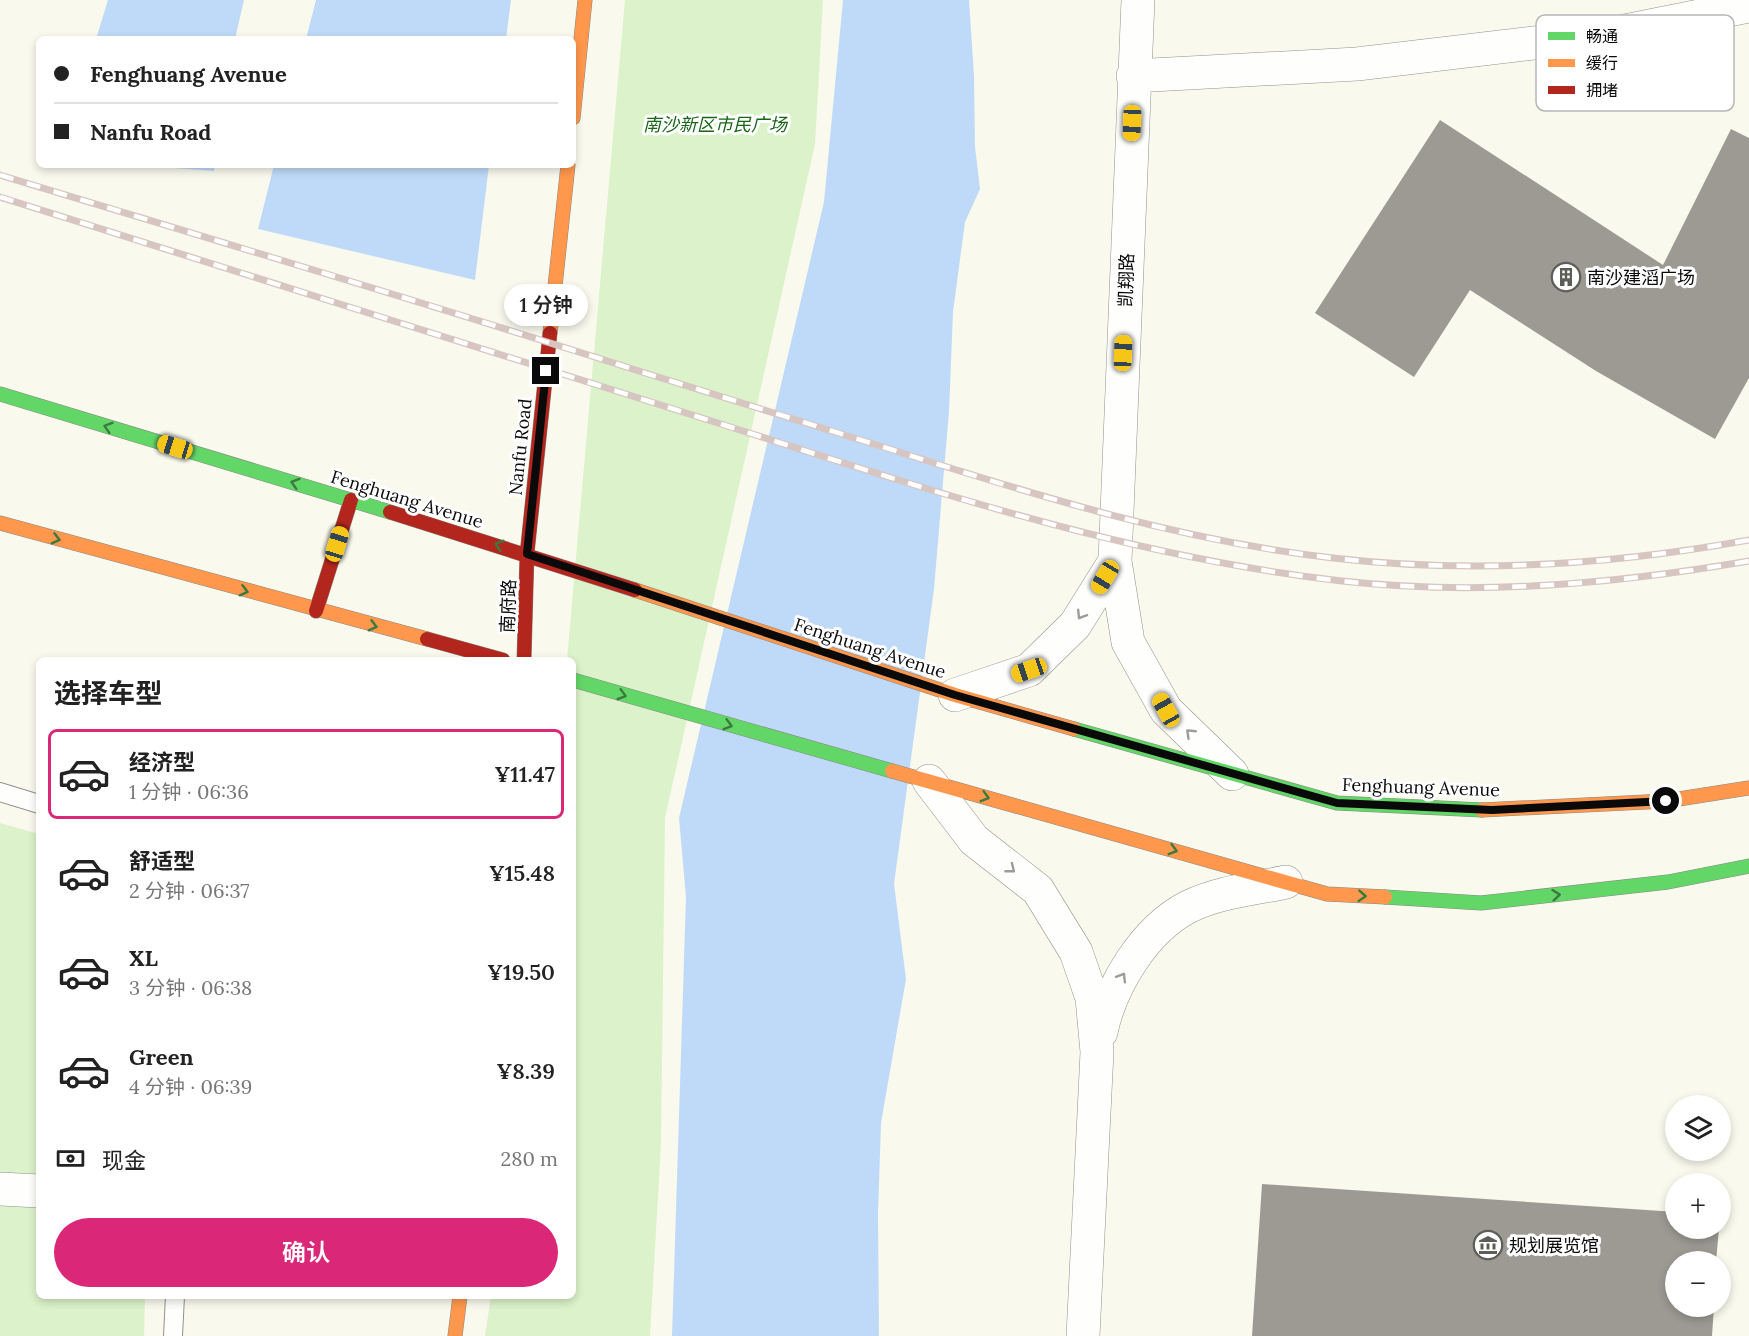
<!DOCTYPE html>
<html lang="zh">
<meta charset="utf-8">
<style>
:root{--surface:#fff;--page:#f6f6f6;--text:#222;--muted:#767676;--line:#e0e0e0;--accent:#db2777}
body{margin:0;font-family:Lora,"Noto Sans SC",serif;background:var(--page);color:var(--text);height:100vh;display:flex;flex-direction:column;font-size:22px;white-space:nowrap}
*{box-sizing:border-box;margin:0}
p{font-size:20px;color:var(--muted)}
.icon{flex:none;width:33px;height:33px;fill:none;stroke:currentColor;stroke-width:2;stroke-linecap:round;stroke-linejoin:round}
.map{position:relative;flex:1;overflow:hidden}
.panel{position:absolute;left:36px;top:657px;width:540px;height:642px;display:flex;flex-direction:column;background:var(--surface);border-radius:9px;box-shadow:0 3px 9px #0003}
.panel>*{flex:none}
.top-card{position:absolute;left:36px;top:36px;width:540px;height:132px;border-radius:9px;box-shadow:0 3px 9px #0003;display:grid;align-content:center;height:132px;padding:0 18px;background:var(--surface)}
.tools{position:absolute;left:1665px;top:1095px;display:grid;gap:12px}
.tools a{display:grid;place-items:center;width:66px;height:66px;border-radius:50%;background:var(--surface);box-shadow:0 3px 9px #0003;font-size:30px}
.end{position:absolute;width:27px;height:27px;margin:-14px;border:8px solid #0a0a0a;background:#fff;box-shadow:0 0 0 3px #fff}
.from{border-radius:50%}
.bubble{position:absolute;height:42px;border-radius:21px;background:var(--surface);box-shadow:0 3px 9px #0003;font-size:20px;font-weight:600;line-height:42px;text-align:center}
.car{position:absolute;width:18px;height:36px;margin:-18px -9px;border-radius:8px;box-shadow:0 0 4px 2px #0007;background:linear-gradient(#f5c518 24%,#345 0 40%,#f5c518 0 76%,#345 0 86%,#f5c518 0)}
.top-card b{display:flex;align-items:center;gap:21px;height:57px;font-size:22px}
.top-card b+b{border-top:2px solid var(--line)}
.top-card i{width:15px;height:15px;background:var(--text)}
ul{padding:0;list-style:none}
li{display:flex;align-items:center;gap:18px;height:90px;margin:0 12px 9px;padding:0 6px;border:3px solid transparent;border-radius:9px}
li div{flex:1}
li b{display:block;font-size:22px}
li em{font-style:normal;font-weight:600}
li.on{border-color:var(--accent)}
li>.icon{width:54px;height:54px;stroke-width:1.5}
h2{padding:0 18px;font-size:27px;line-height:72px}
.pay{display:flex;align-items:center;gap:15px;height:66px;padding:0 18px;font-size:22px}
.pay p{margin-inline-start:auto}
.button{display:flex;gap:12px;margin-top:auto;padding:12px 18px}
.button a{flex:1;height:69px;border-radius:36px;background:var(--accent);color:#fff;font-size:24px;font-weight:600;line-height:69px;text-align:center}
.map>svg:first-child{display:block}
.green{fill:#dcf2ca}
.water{fill:#bfdaf8}
.building{fill:#9c9a93}
.lines{fill:none;stroke-linecap:round;stroke-linejoin:round}
.lane-casing{stroke:#92928c;stroke-width:20}
.street-casing{stroke:#92928c;stroke-width:34}
.fast-casing{stroke:#888883;stroke-width:15}
.slow-casing{stroke:#888883;stroke-width:15}
.jam-casing{stroke:#888883;stroke-width:15}
.lane{stroke:#fefefc;stroke-width:18}
.street{stroke:#fefefc;stroke-width:33}
.fast{stroke:#63d668;stroke-width:14}
.slow{stroke:#ff974d;stroke-width:14}
.jam{stroke:#b3261e;stroke-width:14}
.rail-casing{stroke:#d7c5c1;stroke-width:7}
.rail{stroke:#fff;stroke-width:4.5;stroke-dasharray:14;stroke-linecap:butt}
.oneway{stroke:#3b7a3e}
.oneway2{stroke:#9c9c9b}
.route{stroke:#0a0a0a;stroke-width:8}
.labels{text-anchor:middle;dominant-baseline:central;stroke-width:6;stroke-linejoin:round;paint-order:stroke}
.park-label{font-size:18px;font-style:italic;fill:#196616;stroke:#fff}
.poi-label{font-size:18px;fill:#0a0a0a;stroke:#fff;text-anchor:start}
.street-label{font-size:18px;fill:#0a0a0a;stroke:#fff}
.key{fill:#fff;stroke:#b6b6b6;stroke-width:1.5}
.key-label{font-size:16px;fill:#0a0a0a}
</style>
<div class="map">
<svg width="1749" height="1336" viewBox="0 0 1749 1336">
<rect width="100%" height="100%" fill="#f9f9ed"/>
<!-- green -->
<path class="green" d="M625,0H823L815,144L665,818L661,1143L650,1336H485L491,1296H573V660H567Z
M0,823L39,834V1296H145L144,1336H0Z"/>
<!-- water -->
<path class="water" d="M108,0H244L235,39H96Z
M316,0H511L506,39H306Z
M843,0H969L974,76L975,147L980,189L965,222L953,312L949,411L934,589L894,884L906,979L881,1123L878,1214L879,1336H672L686,897L679,818L824,202Z
M133,165H215L214,171Z
M274,165H489L475,280L258,229Z"/>
<!-- building -->
<path class="building" d="M1440,120L1663,265L1731,129L1749,138V378L1715,439L1596,371L1470,290L1414,377L1315,313Z
M1262,1184L1676,1212V1228H1719L1716,1262H1676V1306H1714L1712,1336H1252Z"/>
<g class="lines">
<!-- lane casing -->
<g class="lane-casing">
<path id="lane" d="M0,792L39,804
M173,1336L175,1296"/>
</g>
<!-- street casing -->
<g class="street-casing">
<path id="street" d="M1133,76L1357,64L1610,34L1749,6
M1115,561L1138,0
M955,695L1029,670L1075,625L1115,561L1128,642L1166,710L1232,774
M929,781L974,840L1038,890L1076,952L1092,998L1097,1052L1083,1336
M1101,1032C1111,985 1144,930 1188,907C1218,892 1253,889 1286,882
M0,1189L39,1191"/>
</g>
<!-- fast casing -->
<g class="fast-casing">
<path id="fast" d="M0,394L390,512
M573,680L892,771
M1074,729L1337,803L1482,810
M1385,897L1481,903L1668,882L1749,866"/>
</g>
<!-- slow casing -->
<g class="slow-casing">
<path id="slow" d="M573,118L585,0
M550,333L568,165
M0,523L427,639
M635,590L955,695L1074,729
M892,771L1327,894L1385,897
M1482,810L1666,801L1749,788
M455,1336L460,1296"/>
</g>
<!-- jam casing -->
<g class="jam-casing">
<path id="jam" d="M390,512L635,590
M316,611L351,500
M427,639L503,660
M524,660L527,554L550,333"/>
</g>
<!-- lane -->
<use href="#lane" class="lane"/>
<!-- street -->
<use href="#street" class="street"/>
<!-- fast -->
<use href="#fast" class="fast"/>
<!-- slow -->
<use href="#slow" class="slow"/>
<!-- jam -->
<use href="#jam" class="jam"/>
<!-- rail casing -->
<g class="rail-casing">
<path id="rail" d="M0,175C214,240 429,304 642,372C726,398 810,424 893,450C1038,496 1182,541 1333,558C1472,574 1612,565 1749,540
M0,197C222,267 445,337 667,407C888,476 1110,555 1342,581C1478,596 1615,584 1749,561"/>
</g>
<!-- rail -->
<use href="#rail" class="rail"/>
</g>
<!-- one-way arrows -->
<defs><path id="oneway-chevron" d="M-2-3.5L2.5 0L-2 3.5" fill="none" stroke-width="1.6" stroke-linecap="round" stroke-linejoin="round" transform="scale(1.5)"/></defs>
<g class="oneway">
<use href="#oneway-chevron" transform="translate(108 427) rotate(-163)"/>
<use href="#oneway-chevron" transform="translate(295 483) rotate(-163)"/>
<use href="#oneway-chevron" transform="translate(56 539) rotate(15)"/>
<use href="#oneway-chevron" transform="translate(499 545) rotate(-163)"/>
<use href="#oneway-chevron" transform="translate(244 591) rotate(15)"/>
<use href="#oneway-chevron" transform="translate(373 626) rotate(15)"/>
<use href="#oneway-chevron" transform="translate(622 695) rotate(16)"/>
<use href="#oneway-chevron" transform="translate(728 725) rotate(16)"/>
<use href="#oneway-chevron" transform="translate(985 797) rotate(16)"/>
<use href="#oneway-chevron" transform="translate(1173 850) rotate(16)"/>
<use href="#oneway-chevron" transform="translate(1556 895) rotate(-6)"/>
<use href="#oneway-chevron" transform="translate(1362 896) rotate(4)"/>
</g>
<g class="oneway2">
<use href="#oneway-chevron" transform="translate(1081 615) rotate(122)"/>
<use href="#oneway-chevron" transform="translate(1190 733) rotate(-136)"/>
<use href="#oneway-chevron" transform="translate(1011 869) rotate(38)"/>
<use href="#oneway-chevron" transform="translate(1122 977) rotate(-58)"/>
</g>
<g class="lines">
<!-- route -->
<path class="route" d="M546,371L527,554L955,695L1337,803L1492,810L1666,801"/>
</g>
<!-- icons -->
<defs>
<g id="building-ring" transform="scale(1.5)"><circle r="9.5" fill="#fff" stroke="#5e5e59" stroke-width="1.5"/><path d="M-4-6H4V6H1V3H-1V6H-4ZM-2.5-4.3h1.7v1.8h-1.7ZM.8-4.3h1.7v1.8H.8ZM-2.5-1h1.7V.8h-1.7ZM.8-1h1.7V.8H.8Z" fill="#5e5e59"/></g>
<g id="museum-ring" transform="scale(1.5)"><circle r="9.5" fill="#fff" stroke="#5e5e59" stroke-width="1.5"/><path d="M0-6L6-3V-2H-6V-3ZM-5-1h2V3h-2ZM-1-1h2V3h-2ZM3-1h2V3H3ZM-6 4H6V6H-6Z" fill="#5e5e59"/></g>
</defs>
<g fill-rule="evenodd">
<use href="#building-ring" x="1566" y="277"/>
<use href="#museum-ring" x="1488" y="1245"/>
</g>
<g class="labels">
<!-- park labels -->
<g class="park-label">
<text x="715" y="124">南沙新区市民广场</text>
</g>
<!-- poi labels -->
<g class="poi-label">
<text x="1587" y="277">南沙建滔广场</text>
<text x="1509" y="1245">规划展览馆</text>
</g>
<!-- street labels -->
<g class="street-label">
<text transform="translate(1126 280) rotate(-88)">凯翔路</text>
<text transform="translate(520 447) rotate(-84)">Nanfu Road</text>
<text transform="translate(407 499) rotate(17)">Fenghuang Avenue</text>
<text transform="translate(508 606) rotate(-88)">南府路</text>
<text transform="translate(870 648) rotate(18)">Fenghuang Avenue</text>
<text transform="translate(1421 787) rotate(2)">Fenghuang Avenue</text>
</g>
</g>
<!-- legend -->
<rect x="1536" y="15" width="198" height="96" rx="9" class="key"/>
<rect x="1548" y="32" width="27" height="8" fill="#63d668"/>
<rect x="1548" y="59" width="27" height="8" fill="#ff974d"/>
<rect x="1548" y="86" width="27" height="8" fill="#b3261e"/>
<g class="key-label">
<text x="1586" y="42">畅通</text>
<text x="1586" y="69">缓行</text>
<text x="1586" y="96">拥堵</text>
</g>
</svg>
<div class="tools">
<a><svg class="icon" aria-label="layers" viewBox="0 0 24 24"><path d="M12 4l9 5-9 5-9-5zM3 14l9 5 9-5"/></svg></a>
<a>+</a>
<a>−</a>
</div>
<i class="end from" style="left:1666px;top:801px"></i>
<i class="end" style="left:546px;top:371px"></i>
<div class="bubble" style="left:504px;top:284px;width:84px">1 分钟</div>
<i class="car" style="left:1132px;top:123px;rotate:182deg"></i>
<i class="car" style="left:1123px;top:353px;rotate:2deg"></i>
<i class="car" style="left:175px;top:447px;rotate:287deg"></i>
<i class="car" style="left:337px;top:544px;rotate:17deg"></i>
<i class="car" style="left:1105px;top:577px;rotate:211deg"></i>
<i class="car" style="left:1029px;top:670px;rotate:251deg"></i>
<i class="car" style="left:1166px;top:710px;rotate:331deg"></i>
<div class="top-card">
<b><i class="from"></i>Fenghuang Avenue</b>
<b><i></i>Nanfu Road</b>
</div>
<section class="panel">
<h2>选择车型</h2>
<ul>
<li class="on"><svg class="icon" aria-label="car" viewBox="0 0 24 24"><path d="M5 17H2v-5l4-1 3-4h7l3 4 3 1v5h-3M9 17h6M6 11h13"/><circle cx="7" cy="17" r="2"/><circle cx="17" cy="17" r="2"/></svg><div><b>经济型</b><p>1 分钟 · 06:36</p></div><em>¥11.47</em></li>
<li><svg class="icon" aria-label="car" viewBox="0 0 24 24"><path d="M5 17H2v-5l4-1 3-4h7l3 4 3 1v5h-3M9 17h6M6 11h13"/><circle cx="7" cy="17" r="2"/><circle cx="17" cy="17" r="2"/></svg><div><b>舒适型</b><p>2 分钟 · 06:37</p></div><em>¥15.48</em></li>
<li><svg class="icon" aria-label="car" viewBox="0 0 24 24"><path d="M5 17H2v-5l4-1 3-4h7l3 4 3 1v5h-3M9 17h6M6 11h13"/><circle cx="7" cy="17" r="2"/><circle cx="17" cy="17" r="2"/></svg><div><b>XL</b><p>3 分钟 · 06:38</p></div><em>¥19.50</em></li>
<li><svg class="icon" aria-label="car" viewBox="0 0 24 24"><path d="M5 17H2v-5l4-1 3-4h7l3 4 3 1v5h-3M9 17h6M6 11h13"/><circle cx="7" cy="17" r="2"/><circle cx="17" cy="17" r="2"/></svg><div><b>Green</b><p>4 分钟 · 06:39</p></div><em>¥8.39</em></li>
</ul>
<div class="pay"><svg class="icon" aria-label="cash" viewBox="0 0 24 24"><path d="M3 7h18v10H3z"/><circle cx="12" cy="12" r="2"/></svg>现金<p>280 m</p></div>
<div class="button"><a>确认</a></div>
</section>
</div>
